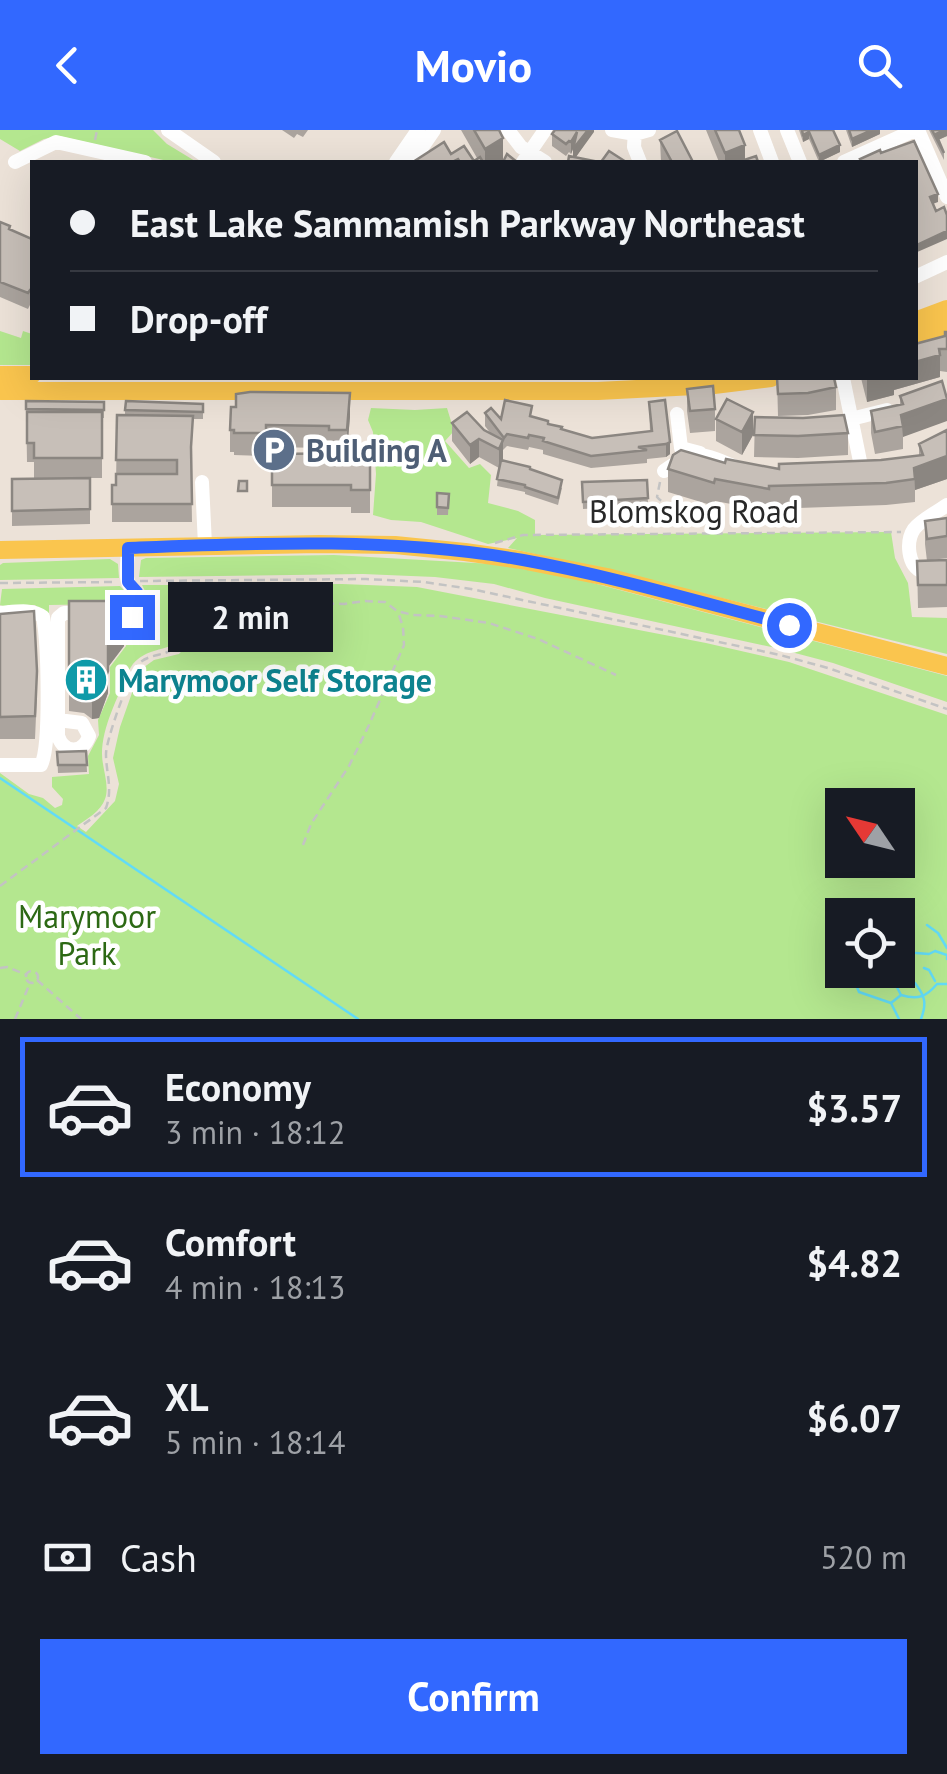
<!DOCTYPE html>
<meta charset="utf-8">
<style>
:root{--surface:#171b24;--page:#20242c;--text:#f1f3f6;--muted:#9ea1a6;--line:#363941;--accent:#3268ff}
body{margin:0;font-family:"PT Sans",sans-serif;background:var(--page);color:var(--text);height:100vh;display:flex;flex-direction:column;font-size:38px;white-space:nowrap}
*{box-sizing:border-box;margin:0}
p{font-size:32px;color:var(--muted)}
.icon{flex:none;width:55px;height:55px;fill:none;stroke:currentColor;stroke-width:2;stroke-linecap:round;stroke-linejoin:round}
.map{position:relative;height:889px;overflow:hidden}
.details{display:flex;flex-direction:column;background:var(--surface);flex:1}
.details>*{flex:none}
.hud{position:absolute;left:30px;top:30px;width:888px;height:220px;border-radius:0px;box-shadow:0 10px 40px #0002;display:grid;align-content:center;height:220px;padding:0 40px;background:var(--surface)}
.needle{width:65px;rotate:305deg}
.buttons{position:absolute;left:825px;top:658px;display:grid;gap:20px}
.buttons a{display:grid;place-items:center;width:90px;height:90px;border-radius:0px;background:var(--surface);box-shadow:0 10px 40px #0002;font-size:50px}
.end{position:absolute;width:45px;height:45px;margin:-22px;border:12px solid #3268ff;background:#fff;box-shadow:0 0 0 5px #fff}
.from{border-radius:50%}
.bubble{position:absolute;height:70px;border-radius:0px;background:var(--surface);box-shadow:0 10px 40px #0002;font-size:32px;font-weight:800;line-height:70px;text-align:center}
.hud b{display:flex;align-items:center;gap:35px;height:95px;font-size:38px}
.hud b+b{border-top:2px solid var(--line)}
.hud i{width:25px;height:25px;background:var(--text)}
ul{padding:18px 0 0;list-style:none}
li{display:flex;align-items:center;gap:30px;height:140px;margin:0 20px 15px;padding:0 20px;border:5px solid transparent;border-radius:0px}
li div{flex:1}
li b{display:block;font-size:38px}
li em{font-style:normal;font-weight:800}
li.on{border-color:var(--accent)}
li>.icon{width:90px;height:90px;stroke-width:1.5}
.pay{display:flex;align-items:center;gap:25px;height:110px;padding:0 40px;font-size:38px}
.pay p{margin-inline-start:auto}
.action{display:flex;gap:20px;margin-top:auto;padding:20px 40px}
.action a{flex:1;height:115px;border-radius:0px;background:var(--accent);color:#fff;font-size:40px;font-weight:800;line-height:115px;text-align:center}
header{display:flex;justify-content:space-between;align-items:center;height:130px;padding:0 40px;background:var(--accent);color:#fff;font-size:45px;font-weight:800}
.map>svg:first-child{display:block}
.green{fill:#b4e78f;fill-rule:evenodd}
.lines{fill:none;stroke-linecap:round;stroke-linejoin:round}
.stream{stroke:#62dbf7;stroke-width:2.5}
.path{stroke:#c3c3c3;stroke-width:2.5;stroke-dasharray:8 5;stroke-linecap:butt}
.minor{stroke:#fff;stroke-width:14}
.major{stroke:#fac54e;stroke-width:18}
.wall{fill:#aba49e}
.shaded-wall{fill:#8b8681}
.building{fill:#c7bfb8;stroke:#8b8681;stroke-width:2.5}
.route{stroke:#3268ff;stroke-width:12}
.labels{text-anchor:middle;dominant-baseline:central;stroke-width:9;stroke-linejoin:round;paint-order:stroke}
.service-label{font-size:32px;font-weight:bold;fill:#4e5e75;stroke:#fff;text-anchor:start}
.street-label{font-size:32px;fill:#282828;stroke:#fff}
.culture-label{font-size:32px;font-weight:bold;fill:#0d838f;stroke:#fff;text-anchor:start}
.park-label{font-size:32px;fill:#2c6914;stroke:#fff}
</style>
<header><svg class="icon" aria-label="back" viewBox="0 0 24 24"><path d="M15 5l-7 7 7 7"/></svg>Movio<svg class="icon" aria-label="search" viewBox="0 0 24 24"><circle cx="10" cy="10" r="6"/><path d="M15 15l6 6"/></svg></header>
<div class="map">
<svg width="947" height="889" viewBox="0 0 947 889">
<rect width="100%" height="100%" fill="#ece2d8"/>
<!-- green -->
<path class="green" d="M0,0H153L167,14L195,31L172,32L59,6L44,9L20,21L0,9Z
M0,201L21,208L23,201L32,204V235H0Z
M371,278L415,280L447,278L454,301L445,311L469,338L480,334L491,345L488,373L518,381L535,390V405L891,402L895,428L908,453L912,487L947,488V524L617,442L508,418L517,408L488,414L421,392L391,390L373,385L376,344L373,302L368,290Z
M334,425L493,434L574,448L947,546V572L833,533L776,518L545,468L494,454L435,447L363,444L139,447L141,430L146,428Z
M110,429L118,434L119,448L0,450V435L3,433Z
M342,454L417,457L706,513L789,532L947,585V889H0V643L29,664L43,668L55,678L62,675L63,669L52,657V647L89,644L88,626L99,605L98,590L110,563V537L126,516L127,507L149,495L153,483L148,481L149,469L142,455H195C194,470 194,493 184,506C169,525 140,514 128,543C118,567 102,597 102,624C102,638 110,656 105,669C101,681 87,689 77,696L86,702L115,671L119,654L113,628L120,597L140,540L154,530L179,524L189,513L201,491L217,484L218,477L207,479L209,455ZM842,675H898V730H842ZM842,785H898V840H842Z
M120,456L134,470L133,476L128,481L118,479L113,474L49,475V487L35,475H8L6,477L0,475L2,459Z"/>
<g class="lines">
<!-- stream -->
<path class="stream" d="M0,648L358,889
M927,795L938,803L947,818
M916,823L929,824L935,821L947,825
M837,825L842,831
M947,827V829
M924,838L929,840L935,851
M850,840L859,862L891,873L901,865C918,870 926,867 937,854H947
M888,840L901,865
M915,853C925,866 927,873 921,889
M891,873L899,889"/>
<!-- path -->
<path class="path" d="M95,10L97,0
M660,352L657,367C668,380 701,386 718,395V403
M495,413L523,405L901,402
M140,451L366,449L424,452L471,459L780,525L828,538L947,579
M0,453L117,452
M245,476L253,490L275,501L282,512
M197,483H207L244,476L290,472L344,474L365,471L385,472L397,481L413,485L440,486L489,493L538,509L616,545
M126,502L139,500L147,494L145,487
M303,715L311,694L349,636L369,595L404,515L403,497L398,482
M0,756L106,678C113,659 106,643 106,624C106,610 129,546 137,536C143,527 155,526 165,523C195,513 200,481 202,452
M0,838L7,837L27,845
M26 847a6 6 0 1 1 12 0a6 6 0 1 1-12 0Z
M37,850L81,889
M15,889L30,853"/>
<!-- minor -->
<path class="minor" d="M168,0L214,32
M508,0L521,17L545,32
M612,0L635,4L649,0
M635,0L634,17L640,32
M760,0L772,32
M787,0L800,32
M918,0L947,67
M15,32L56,12L145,32
M396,32L418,0
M412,32L434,0
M523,32L545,0
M844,32L915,0
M915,147L947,132
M843,248L862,341
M677,284L681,318L700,323
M831,294L887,280
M664,341C699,316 704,325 741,339
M202,352L205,415
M947,375C937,382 921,390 914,399C906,411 907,436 923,442C930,444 939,444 947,442
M0,483C14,482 32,478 43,487C48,511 51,616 41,635H0
M58,590L82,593L89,606C83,624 64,624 58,606V488L64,483H114L132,487C151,469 133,467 128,452C125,443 128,428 128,418"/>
<!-- major -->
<path class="major" d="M915,191L947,179
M915,208L947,197
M0,245H32
M0,261H598L714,255L771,248
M0,420L319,414L395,415L465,422L521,430L607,447L947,536"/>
</g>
<!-- wall -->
<path class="wall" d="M282,0H308L303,7L297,4L294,8Z
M461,0H499L500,32H412L451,24L474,31L477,28Z
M594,0L576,27H573V19L571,24L569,22L566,26L552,16V4Z
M706,0H739L745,30L758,32H719Z
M799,0H833L840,22L819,32L809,9L803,12Z
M846,0H880V4L852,17Z
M929,0H947V6L938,10L944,23V30Z
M660,10L693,32H661Z
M0,92L10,100L32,109V176L30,175L28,179L0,167Z
M947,202V242L940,241V247L894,260V265L867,272L861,248H915Z
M777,248L836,257V280L808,285L778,286Z
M942,251L903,307V319L875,324L871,303V281L900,274V266Z
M687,259L715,279V301L690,303L687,281Z
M665,270L670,324L666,327L647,329V333L591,338L543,324V320L529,317L528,320L507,316L503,320L502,331L530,339L562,358L558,375L525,364V362L497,356L499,338L479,327L470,334L452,311V293L484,300L491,304L485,296V283L501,289L532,287L562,300L592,308L650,302L649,272Z
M26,271L104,272V288H102V348H34V332H27Z
M203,274V289H193L191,330L192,392H112V355H116L117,285H125V280Z
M350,286L347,322H329V318L266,317V326L234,325V322H230V300Z
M755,287L848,303V325L798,328L754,327Z
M716,289L753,305L742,325L716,311Z
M947,300V349L915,360V372L886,375L769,379V381L715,371L714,376L668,362V339L725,333L779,339L919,326V314Z
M370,323V383H351V377H272V324Z
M90,348V394L12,396V349Z
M647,350L648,375L583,379L582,352Z
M437,363L449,364L448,385H437Z
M947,388V428L932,430H947V477L918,478L917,431H927L925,414V391Z
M69,471L109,485L124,516L108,537V563L99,588L92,589L84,583L69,581Z
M0,484L37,563L35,609H0Z
M86,621L87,642L58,643L57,622Z"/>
<!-- shaded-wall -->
<path class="shaded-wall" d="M588,0H594V2L573,31V19L571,24V12L577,2Z
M872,0H880V4L852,17V9Z
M945,0H947V6L938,10L936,4Z
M809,2V9L803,12V5Z
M503,8V30L500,32H485V19Z
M745,15V32H725V23Z
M840,15V22L819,32V25Z
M938,64V72L930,75V67Z
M947,101V109L915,123V116Z
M940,225V247L894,260V265L867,272V250L875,248H915V232Z
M350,263V286L347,322V300Z
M947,269V291L903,307L901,285Z
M753,282V305L742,325V302Z
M479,309V327L470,334V315Z
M503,310V329L499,338V319Z
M670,312V324L666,327V314Z
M947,326V349L915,360L914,338Z
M124,494V516L108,537V514Z
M108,541V563L99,588L92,589V567Z"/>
<!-- building -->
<path class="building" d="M474,0H499L503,8L485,19Z
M555,0H588L573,19L577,2L571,12L569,11L566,14L552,4Z
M715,0H739L745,15L725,23Z
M802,0H833L840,15L819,25L809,2L803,5Z
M849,0H872L852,9Z
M932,0H945L936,4L944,23Z
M677,1L693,32H672L660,10Z
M914,11L938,64L930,67L936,81L944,77L947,85V101L915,116V32H862L860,29L880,20L881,23Z
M444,12L451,24L464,16L474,31L480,27L483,32H460L458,29L452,32H413Z
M609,21L626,32H601Z
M507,24L517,32H503Z
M569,26L599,32H568Z
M756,26L758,32H738Z
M0,92L10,96L9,99L32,109V161L30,160L28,163L0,152Z
M945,202H947V219H939L940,225L915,232V214L945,206Z
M777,248H834L836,257L808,263L778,264Z
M942,251L947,269L901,285L903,296L875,302L871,281L903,274L900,266Z
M713,256L715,279L690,281L687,259Z
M250,262L350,263L347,300H329V296L266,295V303H234V300H230L231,277H236V264Z
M727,269L753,282L742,302L716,289Z
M505,270L532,276L530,286L548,291V294L562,297L561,299L592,308L652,301L649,272L665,270L670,312L666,314L638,317L647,320L591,326L543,311L544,308L529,305L528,308L507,304L504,308L485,283L491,278L501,289Z
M26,271L104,272V280L26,279Z
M126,271L203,274V282L125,280Z
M27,282H102V328H34V313H27Z
M467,282L484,300L503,310L499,319L479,309L470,315L452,293Z
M117,285L193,286L191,317L192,374H112V355H116V344H177V330H116Z
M844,285L848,303L798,306L754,305L755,287L803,288Z
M947,300V326L914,338L915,349L886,353L769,356V359L715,349L714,353L668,339L673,325L681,320L725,333L726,329L779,339V334L881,330L923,325L919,314Z
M370,323V360H351V355H272V324Z
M501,330L530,337V339L562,350L558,368L525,357V355L497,349Z
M90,348V379L12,381V349Z
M647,350L648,368L583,372L582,352Z
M239,351H247V361H238Z
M437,363L449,364L448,378L437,377Z
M947,388V406L927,409L925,391Z
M947,430V455H918L917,431Z
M69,471H109V485H120L124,494L108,514V541L99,565L92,567L84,560L69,558Z
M34,481L37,541L35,586L0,587V484Z
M86,621L87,635H58L57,622Z"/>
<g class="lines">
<!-- route -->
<path class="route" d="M132,487L140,476L137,462L128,452V418C259,413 393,407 523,430C612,446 700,472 789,495"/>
</g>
<!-- icons -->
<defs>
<g id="parking-disc" transform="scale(2.25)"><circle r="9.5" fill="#5c6f8a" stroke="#fff"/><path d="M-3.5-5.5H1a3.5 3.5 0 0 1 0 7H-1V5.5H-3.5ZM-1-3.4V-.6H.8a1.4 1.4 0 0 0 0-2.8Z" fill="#fff"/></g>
<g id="building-disc" transform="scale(2.25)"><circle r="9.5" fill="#0f9aa8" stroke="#fff"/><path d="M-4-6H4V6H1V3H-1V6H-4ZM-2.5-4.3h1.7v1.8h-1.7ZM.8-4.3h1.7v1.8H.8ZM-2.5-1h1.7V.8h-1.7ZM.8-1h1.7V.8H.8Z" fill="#fff"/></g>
</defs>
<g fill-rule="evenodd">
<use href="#parking-disc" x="274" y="320"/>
<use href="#building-disc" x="86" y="550"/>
</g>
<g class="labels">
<!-- service labels -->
<g class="service-label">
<text x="306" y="320">Building A</text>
</g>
<!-- street labels -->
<g class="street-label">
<text x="694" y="381">Blomskog Road</text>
</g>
<!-- culture labels -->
<g class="culture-label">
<text x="118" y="550">Marymoor Self Storage</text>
</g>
<!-- park labels -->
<g class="park-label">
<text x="87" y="786">Marymoor<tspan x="87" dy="37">Park</tspan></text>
</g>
</g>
</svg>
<div class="buttons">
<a><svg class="needle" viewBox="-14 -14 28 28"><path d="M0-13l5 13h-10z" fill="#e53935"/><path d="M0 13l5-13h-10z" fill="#9ea1a6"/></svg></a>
<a><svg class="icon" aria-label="locate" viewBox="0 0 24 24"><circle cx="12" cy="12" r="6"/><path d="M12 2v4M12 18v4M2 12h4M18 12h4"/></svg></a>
</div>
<i class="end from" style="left:789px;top:495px"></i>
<i class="end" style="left:132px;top:487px"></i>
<div class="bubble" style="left:168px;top:452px;width:165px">2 min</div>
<div class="hud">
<b><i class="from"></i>East Lake Sammamish Parkway Northeast</b>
<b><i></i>Drop-off</b>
</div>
</div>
<section class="details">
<ul>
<li class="on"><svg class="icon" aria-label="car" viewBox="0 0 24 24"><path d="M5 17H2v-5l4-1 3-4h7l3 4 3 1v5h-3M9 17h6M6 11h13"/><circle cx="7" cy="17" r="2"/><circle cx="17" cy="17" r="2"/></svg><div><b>Economy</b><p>3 min · 18:12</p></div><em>$3.57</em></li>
<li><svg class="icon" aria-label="car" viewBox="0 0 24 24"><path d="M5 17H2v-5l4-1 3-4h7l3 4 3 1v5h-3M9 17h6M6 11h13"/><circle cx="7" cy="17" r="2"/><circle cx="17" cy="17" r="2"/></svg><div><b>Comfort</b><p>4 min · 18:13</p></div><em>$4.82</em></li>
<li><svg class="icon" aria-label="car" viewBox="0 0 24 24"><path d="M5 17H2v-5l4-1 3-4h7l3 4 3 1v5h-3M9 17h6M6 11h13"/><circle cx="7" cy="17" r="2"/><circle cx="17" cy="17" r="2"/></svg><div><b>XL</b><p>5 min · 18:14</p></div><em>$6.07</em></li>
</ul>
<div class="pay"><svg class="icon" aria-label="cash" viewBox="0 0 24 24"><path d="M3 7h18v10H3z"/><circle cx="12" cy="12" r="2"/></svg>Cash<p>520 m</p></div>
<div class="action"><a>Confirm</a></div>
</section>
